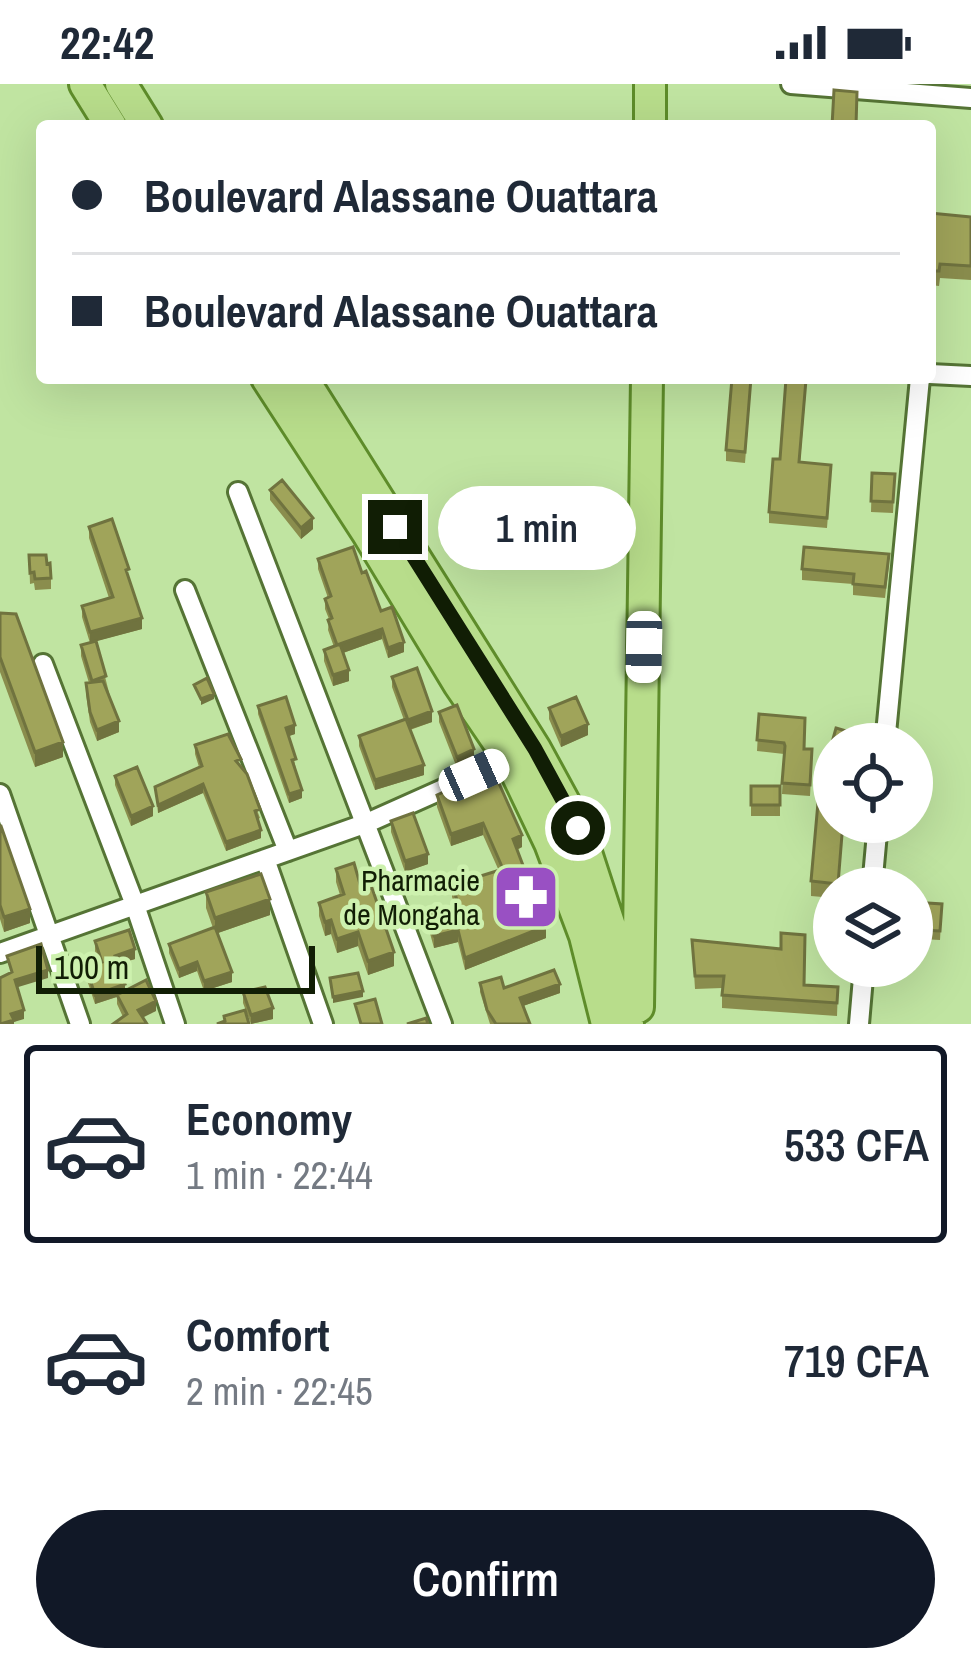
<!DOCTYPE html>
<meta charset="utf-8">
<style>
:root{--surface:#fff;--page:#f6f6f7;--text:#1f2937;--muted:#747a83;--line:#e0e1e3;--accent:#111827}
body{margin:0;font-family:"Archivo Narrow",sans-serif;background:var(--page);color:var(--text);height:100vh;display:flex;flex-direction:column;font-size:45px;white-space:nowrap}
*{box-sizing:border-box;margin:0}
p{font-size:39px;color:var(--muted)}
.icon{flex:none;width:66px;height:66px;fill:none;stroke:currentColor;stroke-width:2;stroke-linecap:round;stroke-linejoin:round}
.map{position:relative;height:940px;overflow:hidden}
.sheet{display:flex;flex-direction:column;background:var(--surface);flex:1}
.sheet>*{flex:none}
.guide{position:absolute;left:36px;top:36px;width:900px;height:264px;border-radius:12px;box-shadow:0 12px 48px #0002;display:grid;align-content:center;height:264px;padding:0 36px;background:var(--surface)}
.tools{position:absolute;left:813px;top:639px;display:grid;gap:24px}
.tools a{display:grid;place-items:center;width:120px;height:120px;border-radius:50%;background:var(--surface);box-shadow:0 12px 48px #0002;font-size:60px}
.scale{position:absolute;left:36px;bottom:30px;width:279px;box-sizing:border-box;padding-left:12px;border:6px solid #111e05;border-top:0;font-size:33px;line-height:42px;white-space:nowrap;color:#111e05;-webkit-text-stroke:9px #cdf1ae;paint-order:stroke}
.end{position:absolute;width:54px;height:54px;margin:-27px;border:15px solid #111e05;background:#fff;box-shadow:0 0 0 6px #fff}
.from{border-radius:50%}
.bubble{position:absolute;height:84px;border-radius:42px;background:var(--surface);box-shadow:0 12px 48px #0002;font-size:39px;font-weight:600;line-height:84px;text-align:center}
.car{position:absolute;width:36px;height:72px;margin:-36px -18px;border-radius:15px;box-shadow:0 0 9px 3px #0007;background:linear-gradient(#fff 24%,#345 0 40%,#fff 0 76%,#345 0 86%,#fff 0)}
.guide b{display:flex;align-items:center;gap:42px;height:114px;font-size:45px}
.guide b+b{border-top:3px solid var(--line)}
.guide i{width:30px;height:30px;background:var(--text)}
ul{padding:21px 0 0;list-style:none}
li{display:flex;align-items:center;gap:36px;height:198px;margin:0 24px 18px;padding:0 12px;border:6px solid transparent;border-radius:12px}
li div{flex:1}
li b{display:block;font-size:45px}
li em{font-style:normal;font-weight:600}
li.on{border-color:var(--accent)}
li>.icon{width:108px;height:108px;stroke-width:1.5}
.button{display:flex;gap:24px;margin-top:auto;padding:24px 36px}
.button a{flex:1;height:138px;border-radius:72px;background:var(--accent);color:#fff;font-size:48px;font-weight:600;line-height:138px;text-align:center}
.status{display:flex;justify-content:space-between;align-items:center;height:84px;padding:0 60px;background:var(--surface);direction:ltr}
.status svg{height:33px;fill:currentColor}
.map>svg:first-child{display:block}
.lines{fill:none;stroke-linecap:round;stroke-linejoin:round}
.street-casing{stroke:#557435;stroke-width:24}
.primary-casing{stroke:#5e8c2a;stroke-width:36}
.street{stroke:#fff;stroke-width:18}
.primary{stroke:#b8dd8b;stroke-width:30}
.wall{fill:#8a8d4d}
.shaded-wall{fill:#70733f}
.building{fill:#a0a45a;stroke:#70733f;stroke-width:3}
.route{stroke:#111e05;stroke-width:15}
.labels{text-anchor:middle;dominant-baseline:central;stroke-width:9;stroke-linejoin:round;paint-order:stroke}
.poi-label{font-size:30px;fill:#111e05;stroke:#cdf1ae;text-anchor:end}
</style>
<div class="status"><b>22:42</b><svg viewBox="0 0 49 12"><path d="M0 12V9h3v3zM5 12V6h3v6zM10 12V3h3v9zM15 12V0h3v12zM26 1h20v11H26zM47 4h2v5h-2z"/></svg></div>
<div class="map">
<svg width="971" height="940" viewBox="0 0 971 940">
<rect width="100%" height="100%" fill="#c0e4a1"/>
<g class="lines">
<!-- street casing -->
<g class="street-casing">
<path id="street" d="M791,0L971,14
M930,290L971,292
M238,408L442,940
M185,506L288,767
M43,580L135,821L175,940
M885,660L920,294
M0,710L80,940
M265,775L323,940
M872,804L878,738
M0,869L367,739L519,671
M859,940L864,882"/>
</g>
<!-- primary casing -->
<g class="primary-casing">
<path id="primary" d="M85,0L111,42
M121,0L147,42
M650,42V0
M267,294L367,448L459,600L510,675L550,759L585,852L607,940
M302,294L535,665L578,744L616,861L628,940
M638,923L647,294"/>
</g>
<!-- street -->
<use href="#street" class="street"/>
<!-- primary -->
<use href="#primary" class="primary"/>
</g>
<!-- wall -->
<path class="wall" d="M930,129L971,133V196L940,194L939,202L930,201Z
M751,304L745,379L726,377V366Z
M806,307L800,378L831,392L827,444L769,439V428L780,375Z
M872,389L895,390L893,429L871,428Z
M270,406L313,445L301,455L270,416Z
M89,443L129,496L142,545L96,557L119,648L97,657L90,638L86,610V599H89L81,572V561L90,559L82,533V522L109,514L89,454Z
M29,471L47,480L51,494V505L35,506L34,499L30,500Z
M318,475L362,489L381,527L404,568L388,574L382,555L343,569L349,597L333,602L324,577V566L334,563L328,546L329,535L325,525V515L328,514L318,485Z
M889,480L885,514L853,511V500L802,496V485Z
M0,529L63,673L35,683L0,588Z
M392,593L432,638L410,646L424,691L375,706L359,662V652L404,636L392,603Z
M258,622L295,650L289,652L302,714L289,719L258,630Z
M549,624L588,651L561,663L549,635Z
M439,628L474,676L457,684L439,638Z
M759,630L805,665L812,676L810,712L782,710L784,670L757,667Z
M834,660V682L829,680V669Z
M195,661L241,683L260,734L258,735L261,754L226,767L203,709L158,729L155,703L199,683L195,670Z
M115,692L153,732L131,742L115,701Z
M834,699L839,804H834V814L811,812V797Z
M751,702H780V732H751Z
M437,711L522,763L517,766L546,854L465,886L458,858L434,864L428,842V830L456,823L452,813V801L499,787L483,751L451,762L437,723Z
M391,737L428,780L405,788L391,748Z
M0,742L30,839L4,848L0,835Z
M336,785L362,807L394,882L368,891L358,862L337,869L331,850L325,852L319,832V819L340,811L336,798Z
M206,808L270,831L218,849L232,898L204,907L197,887L179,894L169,869V860L213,844L206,824Z
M912,818L942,820L940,856L921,855V852L912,851Z
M692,856L805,901L838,903L837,932L722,924V904L695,905Z
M95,857L135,875L118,880L125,906L156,927L123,933L117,920V913L95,920L86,893V883L99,878L95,867Z
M480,899L504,904L560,909L523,922L530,940H490L480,908Z
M243,908L273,935L251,940L243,919Z"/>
<!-- shaded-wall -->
<path class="shaded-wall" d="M313,434V445L301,455V444Z
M142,534V545L90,559V548Z
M382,545V555L337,571V561Z
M404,558V568L388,574V564Z
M349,586V597L333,602V591Z
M214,610V615L201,621V615Z
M432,627V638L408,646V636Z
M119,637V648L97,657V646Z
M588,640V651L561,663V652Z
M295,641V650L286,653V644Z
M63,658V673L35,683V668Z
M474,665V676L457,684V673Z
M424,681V691L375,706V696Z
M203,700V709L158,729V721Z
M302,706V714L289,719V710Z
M153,722V732L131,742V732Z
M483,739V751L451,762V750Z
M261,746V754L226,767V758Z
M522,751V763L513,767V755Z
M428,770V780L405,788V777Z
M270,815V831L215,850V834Z
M30,825V839L4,848V833Z
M331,836V850L325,852V838Z
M546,842V854L465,886V874Z
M458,846V858L434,864V852Z
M358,848V862L337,869V855Z
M135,865V875L115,881V872Z
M394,868V882L368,891V877Z
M197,878V887L179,894V885Z
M48,886V894L15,904V896Z
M232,888V898L204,907V897Z
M125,900V910L95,920V911Z
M560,900V909L520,923V914Z
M363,907V913L333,919V913Z
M156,917V927L138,936V926Z
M273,924V935L251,940V931Z
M24,926V935L14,938V940H2L11,930Z"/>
<!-- building -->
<path class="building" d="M834,6L857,8L856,42H832Z
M930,129L971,133V182L940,180L939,187H930Z
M732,294H751L745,368L726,366Z
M786,295L806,296L799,378L831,381L827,434L769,428L773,375H780Z
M872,389L895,390L893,418L871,417Z
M282,396L313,434L301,444L270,406Z
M112,435L129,485L126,486L142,534L90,548L82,522L113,513L89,443Z
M353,463L362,489L366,487L381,527L392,523L404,558L388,564L382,545L337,561L328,536L332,534L325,515L331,512L318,475Z
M804,463L889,470L885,503L853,500L854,490L802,485Z
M29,471H46L47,480L50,479L51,494L35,495L34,488L30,489Z
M0,529L16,530L63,658L35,668L0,573Z
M96,557L106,592L92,597L81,561Z
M340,560L349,586L333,591L324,566Z
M417,584L432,627L408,636L392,593Z
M207,594L214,610L201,615L194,601Z
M103,597L119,637L97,646L90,628L86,599Z
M286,613L295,641L286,644L296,675L292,676L302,706L289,710L258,622Z
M576,613L588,640L561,652L549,624Z
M457,621L474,665L457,673L439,628Z
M759,630L805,634L804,665H812L810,701L782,699L785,662L784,659L757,656Z
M406,635L424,681L375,696L359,652Z
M836,644L873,655L877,660H834V671L829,669Z
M228,650L241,675L236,677L247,690L260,725L255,727L261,746L226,758L203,700L158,721L155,703L202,682L195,661Z
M137,683L153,722L131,732L115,692Z
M493,686L522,751L513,755L546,842L465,874L458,846L434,852L428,830L459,822L452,801L503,785L483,739L451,750L437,711Z
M820,696L834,699V738H843L838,800L811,797Z
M751,702H780V721H751Z
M413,729L428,770L405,777L391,737Z
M0,742H1L30,825L4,833L0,821Z
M354,779L362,807L372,804L394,868L368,877L358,848L337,855L331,836L325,838L319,819L344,810L336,785Z
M261,790L270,815L215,834L206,808Z
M912,818L942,820L940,847L921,846V842H912Z
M215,843L232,888L204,897L197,878L179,885L169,860Z
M129,846L135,865L115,872L125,900L95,911L86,883L102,878L95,857Z
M781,849L805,851L804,901L838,903L837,919L722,911L724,892H695L692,856L781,865Z
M41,860L48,886L15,896L24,926L11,930L14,936L0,940V894L12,888L7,872Z
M554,886L560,900L520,914L530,940H496L487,926L480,899L501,893L504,904Z
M358,889L363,907L333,913L330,894Z
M146,896L156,917L138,926L147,940H113L127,930L117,911Z
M265,903L273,924L251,931L243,908Z
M375,915L382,940H361L355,920Z
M245,926L249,940H217L225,937L224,932Z
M426,934L428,940H407Z"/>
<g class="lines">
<!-- route -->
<path class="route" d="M395,443L535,665L578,744"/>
</g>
<!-- icons -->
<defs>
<g id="pharmacy-square" transform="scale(3.45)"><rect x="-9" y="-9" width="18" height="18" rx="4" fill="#9950c3" stroke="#cdf1ae"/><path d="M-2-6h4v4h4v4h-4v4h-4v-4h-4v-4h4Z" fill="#fff"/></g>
</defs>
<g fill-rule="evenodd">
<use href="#pharmacy-square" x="526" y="813"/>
</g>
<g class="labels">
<!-- poi labels -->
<g class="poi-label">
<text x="480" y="796">Pharmacie<tspan x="480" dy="34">de Mongaha</tspan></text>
</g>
</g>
</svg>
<div class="tools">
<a><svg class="icon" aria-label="locate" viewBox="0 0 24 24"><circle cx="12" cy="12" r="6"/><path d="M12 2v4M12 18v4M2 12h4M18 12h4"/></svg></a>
<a><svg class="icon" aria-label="layers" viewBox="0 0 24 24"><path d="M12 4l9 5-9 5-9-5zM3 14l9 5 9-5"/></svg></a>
</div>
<div class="scale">100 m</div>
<i class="end from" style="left:578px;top:744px"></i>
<i class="end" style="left:395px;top:443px"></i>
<div class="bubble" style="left:438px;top:402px;width:198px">1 min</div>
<i class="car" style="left:644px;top:563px;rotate:181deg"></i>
<i class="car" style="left:474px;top:691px;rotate:66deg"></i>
<div class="guide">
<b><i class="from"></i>Boulevard Alassane Ouattara</b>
<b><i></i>Boulevard Alassane Ouattara</b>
</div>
</div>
<section class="sheet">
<ul>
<li class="on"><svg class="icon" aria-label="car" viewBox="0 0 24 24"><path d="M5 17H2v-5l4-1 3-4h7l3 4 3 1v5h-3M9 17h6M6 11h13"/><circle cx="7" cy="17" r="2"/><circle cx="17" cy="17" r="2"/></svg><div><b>Economy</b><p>1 min · 22:44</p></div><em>533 CFA</em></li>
<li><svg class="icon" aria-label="car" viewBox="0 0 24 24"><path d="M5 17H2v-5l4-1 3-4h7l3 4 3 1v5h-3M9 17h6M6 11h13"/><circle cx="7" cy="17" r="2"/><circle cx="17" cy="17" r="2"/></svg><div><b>Comfort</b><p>2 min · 22:45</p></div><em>719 CFA</em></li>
</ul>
<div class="button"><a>Confirm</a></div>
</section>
